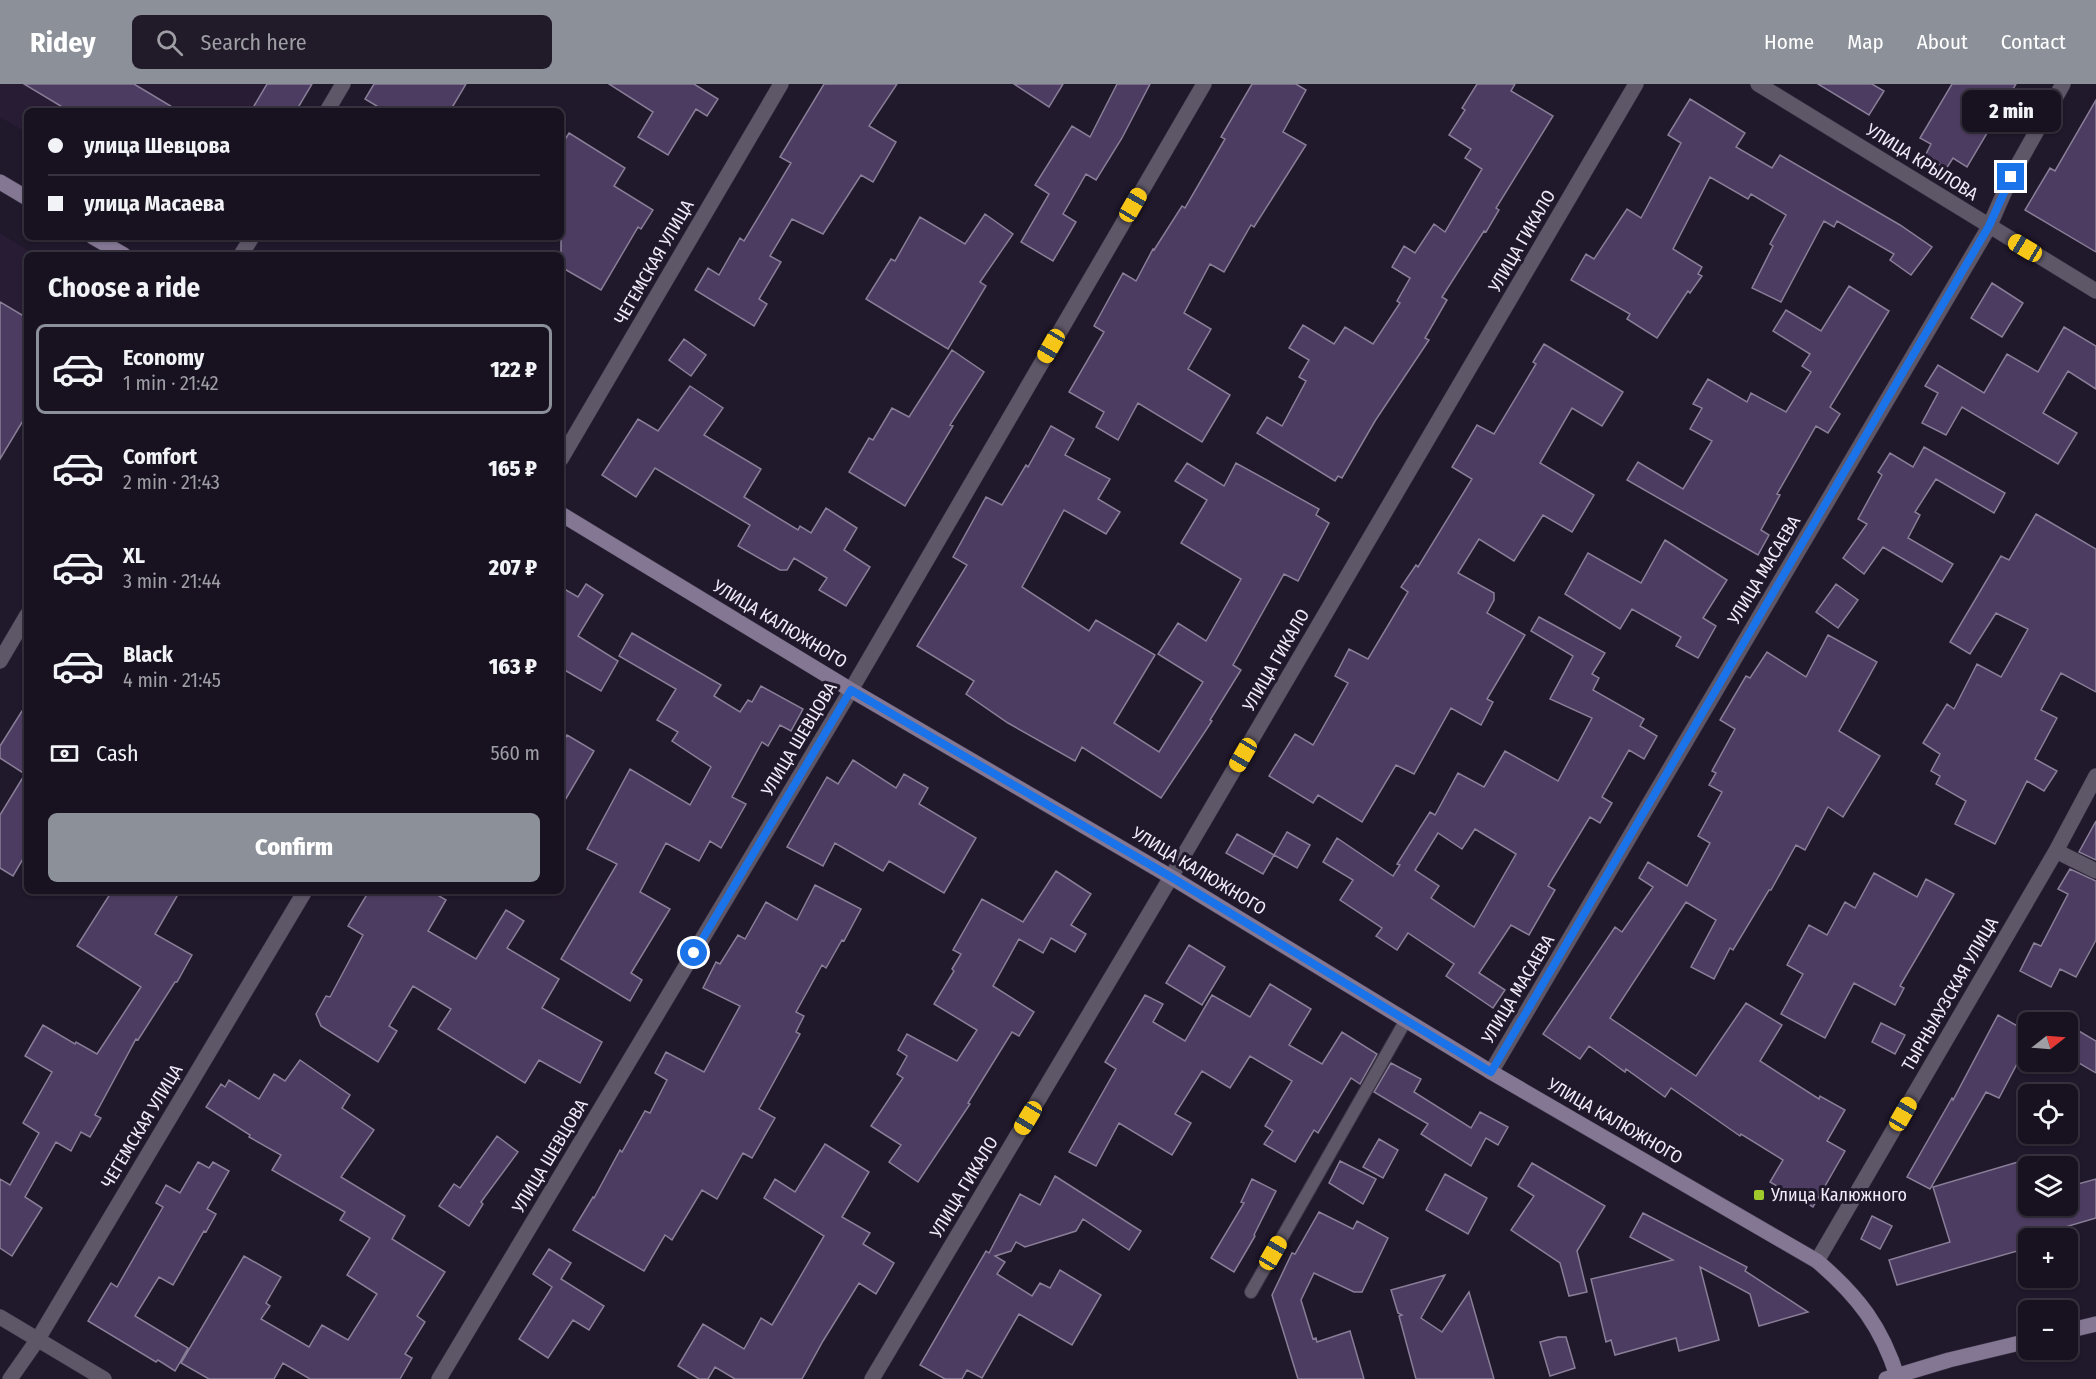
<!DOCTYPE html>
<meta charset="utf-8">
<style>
:root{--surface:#181220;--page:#211b29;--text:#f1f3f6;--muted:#9f9ea5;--line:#36323e;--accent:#8c9099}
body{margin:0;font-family:"Fira Sans Condensed",sans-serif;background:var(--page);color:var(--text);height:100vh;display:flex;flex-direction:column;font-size:22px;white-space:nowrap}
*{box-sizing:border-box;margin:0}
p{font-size:20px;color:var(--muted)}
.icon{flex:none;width:33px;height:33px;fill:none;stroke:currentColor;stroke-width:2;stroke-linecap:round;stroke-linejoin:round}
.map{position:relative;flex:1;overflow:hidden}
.side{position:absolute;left:24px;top:168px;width:540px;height:642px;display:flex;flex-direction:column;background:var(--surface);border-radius:9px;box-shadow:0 2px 4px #0004,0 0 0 2px var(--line)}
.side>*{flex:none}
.guide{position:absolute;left:24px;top:24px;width:540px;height:132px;border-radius:9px;box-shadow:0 2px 4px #0004,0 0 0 2px var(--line);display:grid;align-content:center;height:132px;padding:0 24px;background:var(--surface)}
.needle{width:39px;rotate:73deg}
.controls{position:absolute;left:2018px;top:928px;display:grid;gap:12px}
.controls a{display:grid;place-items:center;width:60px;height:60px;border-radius:9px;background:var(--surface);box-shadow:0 2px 4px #0004,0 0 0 2px var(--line);font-size:30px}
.end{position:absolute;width:27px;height:27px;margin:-14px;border:8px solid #1a73e8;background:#fff;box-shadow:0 0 0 3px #fff}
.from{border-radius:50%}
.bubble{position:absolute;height:42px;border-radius:9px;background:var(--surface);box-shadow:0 2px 4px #0004,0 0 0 2px var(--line);font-size:20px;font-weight:800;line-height:42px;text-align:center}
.car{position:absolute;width:18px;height:36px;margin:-18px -9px;border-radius:8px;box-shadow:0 0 4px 2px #0007;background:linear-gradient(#f5c518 24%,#345 0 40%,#f5c518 0 76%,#345 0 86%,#f5c518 0)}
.guide b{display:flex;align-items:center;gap:21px;height:57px;font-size:22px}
.guide b+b{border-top:2px solid var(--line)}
.guide i{width:15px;height:15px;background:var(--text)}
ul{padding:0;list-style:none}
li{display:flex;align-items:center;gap:18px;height:90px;margin:0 12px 9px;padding:0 12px;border:3px solid transparent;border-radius:9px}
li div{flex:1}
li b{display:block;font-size:22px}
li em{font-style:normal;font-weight:800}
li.active{border-color:var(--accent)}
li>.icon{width:54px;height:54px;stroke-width:1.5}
h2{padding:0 24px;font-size:27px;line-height:72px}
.pay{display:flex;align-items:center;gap:15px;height:66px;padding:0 24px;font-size:22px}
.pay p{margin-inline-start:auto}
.action{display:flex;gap:12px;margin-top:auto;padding:12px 24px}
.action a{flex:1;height:69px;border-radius:9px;background:var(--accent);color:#fff;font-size:24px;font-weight:800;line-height:69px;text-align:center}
header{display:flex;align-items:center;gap:36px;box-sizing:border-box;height:84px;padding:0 30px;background:var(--accent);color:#fff}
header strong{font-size:28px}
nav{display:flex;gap:33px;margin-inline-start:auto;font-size:21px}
.search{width:420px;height:54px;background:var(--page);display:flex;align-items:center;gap:15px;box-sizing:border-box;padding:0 21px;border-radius:9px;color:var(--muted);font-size:22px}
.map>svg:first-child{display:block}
.built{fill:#281c35}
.building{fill:#4d3c61;stroke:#887e97;stroke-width:1.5;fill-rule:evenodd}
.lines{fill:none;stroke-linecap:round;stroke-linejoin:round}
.lane-casing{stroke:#3d3648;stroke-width:14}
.street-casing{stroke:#3d3648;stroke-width:16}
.secondary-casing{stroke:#3d3648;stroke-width:16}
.lane{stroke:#5e5768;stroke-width:12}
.street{stroke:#5e5768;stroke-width:15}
.secondary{stroke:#837793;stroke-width:15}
.route{stroke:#1a73e8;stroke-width:8}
.poi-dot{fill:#a0ca2c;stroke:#20182b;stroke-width:2}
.labels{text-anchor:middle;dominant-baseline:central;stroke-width:6;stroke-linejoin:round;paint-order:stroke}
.street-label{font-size:18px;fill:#f0ebf8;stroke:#20182b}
.poi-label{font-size:18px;fill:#f0ebf8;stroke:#20182b;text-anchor:start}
</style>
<header>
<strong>Ridey</strong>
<div class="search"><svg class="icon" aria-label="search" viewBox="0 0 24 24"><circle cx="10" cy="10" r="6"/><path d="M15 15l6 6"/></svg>Search here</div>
<nav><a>Home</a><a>Map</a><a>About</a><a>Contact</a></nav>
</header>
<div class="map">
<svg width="2096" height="1295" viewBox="0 0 2096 1295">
<rect width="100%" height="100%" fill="#20182b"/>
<!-- built -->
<path class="built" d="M0,0H312L296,27H27V49L0,33Z
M0,149L35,171H27V310L0,293Z"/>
<!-- building -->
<path class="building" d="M24,0H134L179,27H69Z
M267,0H312L296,27H251Z
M374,0H466L450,27H385L365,15Z
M609,0H694L718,15L707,32L696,25L668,71L638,53L653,28Z
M824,0H897L869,42L896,58L873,98L861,91L823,150L792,135L770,172L781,178L759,215L767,220L754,242L695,206L708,184L719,191L740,154L744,157L791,79L780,73Z
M1014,0H1063L1049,23Z
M1117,0H1150L1122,54L1096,96L1086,90L1063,130L1076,138L1053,177L1021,158L1049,110L1035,101L1072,42L1090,53Z
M1252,0H1296L1306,6L1283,48L1306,61L1254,143L1251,141L1224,188L1210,180L1184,229L1211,245L1188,285L1230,311L1202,358L1138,319L1118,356L1096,343L1104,328L1069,308L1104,248L1094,242L1123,189L1136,197L1153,165L1154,166L1182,122L1185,124L1225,55L1221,53Z
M1477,0H1515L1511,7L1553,32L1496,124L1499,126L1486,148L1484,147L1442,213L1447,216L1425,254L1429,256L1375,337L1342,394L1338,392L1335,397L1257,349L1267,333L1282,342L1306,297L1299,293L1309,276L1289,264L1303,241L1334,260L1345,243L1373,260L1400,219L1397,217L1410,194L1392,183L1404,162L1415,169L1434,140L1445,148L1482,85L1465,74L1471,65L1449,51L1465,26L1462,24Z
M1818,0H1872L1884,7L1869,31Z
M1952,0H2016L1967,83L1953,74L1946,85L1925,72L1931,60L1920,54Z
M1690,15L1745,49L1736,63L1772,84L1780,71L1900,141L1932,163L1911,191L1890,176L1894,170L1837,137L1834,143L1824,137L1781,218L1752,204L1773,162L1770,160L1786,131L1751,110L1748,115L1710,93L1673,165L1702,183L1698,190L1702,192L1690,209L1688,207L1657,254L1627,235L1630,230L1571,196L1586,170L1594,175L1627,125L1641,134L1681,59L1668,51Z
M2096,16V168L2025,126L2050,84L2055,87Z
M569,49L625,84L614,102L653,126L641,145L638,143L601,206L561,183V62Z
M985,130L1013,150L980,198L986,202L948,265L866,215L891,175L895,177L920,133L965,160Z
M1992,199L2023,219L2002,253L1971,234Z
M1849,202L1889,227L1830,323L1840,330L1828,349L1816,342L1777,410L1780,411L1761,446L1769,451L1758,471L1627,396L1638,378L1683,405L1712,357L1690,345L1702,324L1693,320L1708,295L1747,318L1751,309L1786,328L1811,288L1802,282L1810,270L1773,247L1786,226L1821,247Z
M0,218L27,234V330L0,375Z
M2064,243L2096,262V305L2068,287L2043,329L2077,349L2058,380L1962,323L1946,351L1922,339L1938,309L1925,302L1938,281L1984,309L2007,270L2038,288Z
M684,255L706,271L691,292L669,276Z
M1544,260L1623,308L1602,342L1572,324L1540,379L1594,411L1572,448L1543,431L1514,477L1479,455L1458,489L1494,509V516L1487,529L1525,551L1487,615L1493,618L1481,641L1451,624L1414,690L1396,681L1362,738L1318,711L1313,719L1269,692L1295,650L1313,661L1348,599L1335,592L1349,565L1368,575L1408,508L1401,503L1416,481L1418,483L1472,395L1452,383L1477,341L1494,350L1536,280L1533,278Z
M952,266L984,288L950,341L953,342L905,422L849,388L869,354L873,356L892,324L909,333Z
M690,302L723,324L704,351L761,385L744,413L798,446L800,442L811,449L826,424L857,444L844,466L870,483L846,522L819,506L827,494L794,474L787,486H780L738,462L750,441L655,384L636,413L602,391L638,335L658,347Z
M1051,342L1074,355L1065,371L1110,395L1098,415L1120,428L1106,450L1064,426L1022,503L1089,547L1096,536L1155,571L1114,639L1159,668L1203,598L1158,570L1178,539L1206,557L1241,495L1181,459L1207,416L1175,397L1187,379L1224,402L1236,379L1319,425L1316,431L1329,439L1298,497L1284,490L1233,581L1241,586L1210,636L1212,637L1161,714L1082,663L1075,677L1008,639L966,610L974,597L917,562L967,481L953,473L986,413L1002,421L1026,381L1028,383Z
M1924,363L2005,409L1994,429L1936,395L1915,428L1920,431L1908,454L1953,480L1942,498L1883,463L1864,490L1843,474L1867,440L1858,435L1882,391L1878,388L1890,369L1913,383Z
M2036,430L2096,465V608L2061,589L2041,626L2057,634L2035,675L2057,687L2044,707L2027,697L1995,760L1955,740L1966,717L1936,700L1940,692L1931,687L1940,670L1923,659L1947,620L1954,625L1977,580L2001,593L2028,545L1996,529L1970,570L1950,558L2001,472L2009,476Z
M1665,456L1727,496L1703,534L1716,542L1698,574L1676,562L1681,553L1632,525L1620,545L1565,510L1588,469L1641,499Z
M586,500L603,511L578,552L618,577L601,607L561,584V503L578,513Z
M1836,500L1858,516L1838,544L1816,528Z
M1539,533L1605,569L1592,590L1599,594L1593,606L1644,635L1640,642L1657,652L1644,675L1629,666L1602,713L1612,719L1600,739L1590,733L1548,802L1555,806L1529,851L1511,841L1479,889L1505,906L1493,924L1446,892L1454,880L1408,849L1397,866L1376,852L1382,844L1340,816L1353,796L1323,778L1337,754L1393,792L1400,781L1397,780L1430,728L1435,731L1458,689L1484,703L1505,667L1558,697L1592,634L1550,615L1573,572L1531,547ZM1475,745L1516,770L1474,843L1431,814L1439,802L1415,786L1438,749L1462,765Z
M632,549L721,601L714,612L740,628L748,616L752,618L761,602L803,625L791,647L780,641L768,662L762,658L732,713L746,720L721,764L710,757L699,777L666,759L640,808L670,825L631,889L642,896L630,917L561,875L617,780L587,765L630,685L690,721L711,683L672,657L678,648L657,636L676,605L619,572Z
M1828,551L1877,578L1839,647L1880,672L1843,733L1828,723L1805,766L1796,761L1771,806H1769L1733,866L1730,864L1714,895L1691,883L1716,836L1686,818L1610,934L1696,992L1746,919L1782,941L1760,977L1819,1015L1820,1012L1845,1026L1827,1057L1845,1067L1813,1123L1770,1098L1783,1076L1741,1050L1740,1052L1671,1004L1665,1013L1626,985L1625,988L1589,962L1580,975L1543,950L1615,843L1622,848L1653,803L1639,794L1648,778L1687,802L1710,759L1698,752L1722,708L1709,701L1716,689L1712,687L1735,645L1720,636L1746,592L1750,594L1767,568L1806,593Z
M27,619V768L13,792L0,784V731L25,690L0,674V662Z
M567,651L594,667L561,723V662Z
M853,676L896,704L904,690L928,704L919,720L976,754L944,809L889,777L883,787L835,759L823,782L787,763L827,693L838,700Z
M2096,737V776L2079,768Z
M1287,748L1310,761L1297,784L1274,771Z
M1237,750L1274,771L1263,790L1226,769Z
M2070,785L2096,797V856L2076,893L2060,885L2051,903L2020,887L2034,859L2041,862L2068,810L2058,805Z
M1056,787L1091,810L1071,841L1086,850L1075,868L1051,854L1043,869L1019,855L993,902L1034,928L1019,952L1012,948L968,1019L970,1020L918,1098L889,1078L901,1061L871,1042L903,994L897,990L907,972L898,966L907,950L957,977L977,946L934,920L954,887L952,885L961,870L953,866L982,815L1023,838Z
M1874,789L1917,813L1926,795L1954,810L1900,902L1904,904L1895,921L1854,899L1825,954L1781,930L1803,890L1787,881L1809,841L1827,851L1845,818L1855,824Z
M815,801L861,825L844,857L842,856L826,884L822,881L796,928L804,932L796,948L800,950L759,1025L775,1034L752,1074L743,1069L717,1115L702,1106L672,1156L665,1151L644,1187L573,1146L593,1113L594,1114L620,1066L622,1068L645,1027L650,1029L667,996L655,989L666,968L704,988L740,922L703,904L716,878L720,880L738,851L745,855L766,818L797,836Z
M112,807H180L155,850L192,871L177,898H175L138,956L136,955L95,1031L101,1034L90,1053L81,1048L71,1067L56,1058L25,1113L42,1124L12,1172L0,1164V1095L10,1101L39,1049L23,1039L52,988L25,972L43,941L75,960L76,958L97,970L141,903L77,862Z
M369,807H431L446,816L428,847L476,875L506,826L524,837L507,864L559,895L542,924L602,958L580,999L539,976L525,999L438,945L451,925L413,902L389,942L397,947L378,978L321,942L316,930L326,912L330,913L363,851L348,842Z
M1189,861L1225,883L1202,921L1166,899Z
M1270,900L1311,925L1289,961L1322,980L1342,948L1377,970L1360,1000L1351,994L1318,1049L1314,1046L1295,1078L1264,1060L1273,1047L1265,1042L1292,997L1250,972L1230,1004L1202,987L1175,1030L1191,1039L1172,1071L1119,1039L1096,1082L1069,1068L1116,985L1105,978L1145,911L1163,920L1153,938L1185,957L1212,911L1250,933Z
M1998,931L2028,948V959L1999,1014L1986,1008L1930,1105L1907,1093L1952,1014L1953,1016Z
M1881,939L1905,951L1895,970L1872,958Z
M2067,940L2096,957V989L2067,972Z
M300,976L350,1011L342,1024L374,1046L341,1093L405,1132L392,1155L445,1188L417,1232L425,1238L405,1270L412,1274L400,1295H310L283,1279L274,1295H209L181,1279L244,1172L281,1193L266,1219L270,1222L261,1235L309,1263L322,1241L348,1256L377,1210L347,1191L370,1154L340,1136L345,1128L272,1086L281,1071L249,1053L250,1051L206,1023L221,1000L225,1003L229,996L259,1015L274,990L285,997Z
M1391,979L1421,995L1414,1008L1471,1044L1480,1028L1508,1043L1498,1061L1486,1054L1471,1082L1421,1050L1428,1040L1374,1008Z
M497,1052L518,1068L481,1118L483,1120L469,1142L439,1122L454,1100L460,1104Z
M1379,1055L1398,1066L1383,1094L1363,1083Z
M825,1060L869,1088L842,1133L870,1149L863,1160L894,1179L876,1210L859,1199L823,1257L802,1295H735L715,1283L708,1295H699L678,1282L703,1240L744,1265L761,1234L772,1241L824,1152L764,1114L775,1095L795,1108Z
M2028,1075V1122H2067V1103L2096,1095V1134L2028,1154V1164L1897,1201L1889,1176L1950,1158L1933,1103Z
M1340,1077L1376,1095L1363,1120L1329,1099Z
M198,1078L209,1084L213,1078L229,1087L207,1125L216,1130L206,1148L204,1147L173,1201L159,1193L135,1232L188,1264L175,1287L158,1276L156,1278L88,1237L111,1199L117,1203L163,1123L156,1119L166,1101L180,1109Z
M1532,1079L1605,1122L1577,1167L1587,1208L1569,1212L1560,1179L1511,1146L1534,1112L1518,1102Z
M1445,1090L1487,1114L1468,1150L1426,1126Z
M1055,1092L1141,1147L1129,1166L1083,1135L1076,1147L1025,1163L1016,1158L1011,1167L995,1172L1005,1178L997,1190L1032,1212L1040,1199L1050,1204L1060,1186L1101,1211L1072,1261L1019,1230L982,1294L967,1286L962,1295H945L920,1281L986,1167L989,1169L1020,1110L1040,1121Z
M1252,1095L1276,1107L1254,1151L1255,1152L1234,1188L1211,1174L1244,1119L1241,1118Z
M1319,1128L1353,1145L1357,1137L1388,1154L1362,1208H1354L1314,1189L1301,1216L1313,1255L1316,1254L1317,1258L1350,1247L1364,1295H1298L1272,1211L1292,1169L1295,1170Z
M1643,1129L1747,1183L1745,1187L1808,1228L1759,1242L1750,1210L1700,1183L1719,1256L1679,1267L1676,1254L1615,1271L1611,1256L1606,1258L1591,1195L1673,1176L1630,1153Z
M1872,1132L1892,1142L1880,1165L1861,1155Z
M549,1165L571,1179L561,1195L604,1222L589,1246L573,1236L548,1274L519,1255L552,1203L533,1190Z
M1445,1191L1421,1234L1442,1248L1469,1208L1494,1295H1416L1399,1232L1402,1231L1398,1229L1391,1206Z
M1558,1253H1566L1575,1284L1550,1292L1540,1258Z"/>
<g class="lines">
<!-- lane casing -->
<g class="lane-casing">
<path id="lane" d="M1251,1208L1406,936"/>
</g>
<!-- street casing -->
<g class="street-casing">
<path id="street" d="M1758,0L2096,207
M327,27L343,0
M241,171L252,153
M561,375L781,0
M0,577L27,531
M2056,767L2096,787
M1491,988L1989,143L2011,93L2063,0
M1817,1177L2056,767L2096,692
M0,1233L104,1295
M10,1295L38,1255L305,807
M439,1295L851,606L1204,0
M872,1295L1171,793L1636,0"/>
</g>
<!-- secondary casing -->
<g class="secondary-casing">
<path id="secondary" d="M0,98L27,114
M93,153L124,171
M561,430L851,606L1171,793L1491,988L1817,1177C1858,1212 1882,1243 1898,1295
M2067,1247L2096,1240
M1886,1295L1949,1276L2028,1257"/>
</g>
<!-- lane -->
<use href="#lane" class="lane"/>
<!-- street -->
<use href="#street" class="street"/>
<!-- secondary -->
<use href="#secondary" class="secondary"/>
</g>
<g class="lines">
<!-- route -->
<path class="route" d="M694,869L851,606L1171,793L1491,988L1989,142L2011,93"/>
</g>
<!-- markers -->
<rect class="poi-dot" x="1753" y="1105" width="12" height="12" rx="3"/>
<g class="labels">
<!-- street labels -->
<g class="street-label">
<text transform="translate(1922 78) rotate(32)">УЛИЦА КРЫЛОВА</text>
<text transform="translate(1522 157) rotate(-60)">УЛИЦА ГИКАЛО</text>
<text transform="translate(654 178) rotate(-60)">ЧЕГЕМСКАЯ УЛИЦА</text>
<text transform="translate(1764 486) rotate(-59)">УЛИЦА МАСАЕВА</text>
<text transform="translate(780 540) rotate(31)">УЛИЦА КАЛЮЖНОГО</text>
<text transform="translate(1276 576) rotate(-60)">УЛИЦА ГИКАЛО</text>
<text transform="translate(799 655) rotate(-59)">УЛИЦА ШЕВЦОВА</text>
<text transform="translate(1199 787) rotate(31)">УЛИЦА КАЛЮЖНОГО</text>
<text transform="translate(1518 905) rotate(-59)">УЛИЦА МАСАЕВА</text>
<text transform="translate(1950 910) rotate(-60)">ТЫРНЫАУЗСКАЯ УЛИЦА</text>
<text transform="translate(1615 1037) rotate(30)">УЛИЦА КАЛЮЖНОГО</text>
<text transform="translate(142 1042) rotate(-59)">ЧЕГЕМСКАЯ УЛИЦА</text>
<text transform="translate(550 1072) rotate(-59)">УЛИЦА ШЕВЦОВА</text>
<text transform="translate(964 1103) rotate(-59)">УЛИЦА ГИКАЛО</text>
</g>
<!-- poi labels -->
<g class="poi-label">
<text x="1771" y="1111">Улица Калюжного</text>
</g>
</g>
</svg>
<div class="controls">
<a><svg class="needle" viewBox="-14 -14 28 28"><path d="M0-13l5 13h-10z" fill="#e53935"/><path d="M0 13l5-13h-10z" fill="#9f9ea5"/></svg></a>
<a><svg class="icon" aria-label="locate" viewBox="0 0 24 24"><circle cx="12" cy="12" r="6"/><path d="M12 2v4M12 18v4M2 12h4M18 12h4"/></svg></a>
<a><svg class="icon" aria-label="layers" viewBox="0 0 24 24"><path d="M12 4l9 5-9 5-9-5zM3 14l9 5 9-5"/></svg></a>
<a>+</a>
<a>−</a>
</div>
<i class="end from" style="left:694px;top:869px"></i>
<i class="end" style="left:2011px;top:93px"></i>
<div class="bubble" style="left:1962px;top:6px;width:99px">2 min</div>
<i class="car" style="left:1133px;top:121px;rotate:30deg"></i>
<i class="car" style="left:2025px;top:164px;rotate:301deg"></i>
<i class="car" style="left:1051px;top:262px;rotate:210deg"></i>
<i class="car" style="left:1243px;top:671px;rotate:210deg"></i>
<i class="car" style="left:1903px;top:1030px;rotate:30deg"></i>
<i class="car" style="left:1028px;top:1034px;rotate:211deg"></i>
<i class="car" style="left:1273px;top:1169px;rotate:30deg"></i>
<div class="guide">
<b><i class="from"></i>улица Шевцова</b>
<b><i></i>улица Масаева</b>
</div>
<section class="side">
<h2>Choose a ride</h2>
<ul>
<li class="active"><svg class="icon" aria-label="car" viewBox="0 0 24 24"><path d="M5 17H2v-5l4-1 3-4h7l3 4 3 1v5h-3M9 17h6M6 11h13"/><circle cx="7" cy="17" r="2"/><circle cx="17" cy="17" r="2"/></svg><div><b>Economy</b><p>1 min · 21:42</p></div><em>122 ₽</em></li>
<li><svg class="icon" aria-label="car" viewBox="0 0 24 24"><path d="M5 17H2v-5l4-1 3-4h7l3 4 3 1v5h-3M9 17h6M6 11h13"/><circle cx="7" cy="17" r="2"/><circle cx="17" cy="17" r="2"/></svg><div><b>Comfort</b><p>2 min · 21:43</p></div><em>165 ₽</em></li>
<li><svg class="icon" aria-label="car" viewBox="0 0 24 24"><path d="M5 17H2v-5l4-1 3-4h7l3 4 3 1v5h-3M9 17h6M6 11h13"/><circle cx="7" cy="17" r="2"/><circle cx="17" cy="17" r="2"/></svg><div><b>XL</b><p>3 min · 21:44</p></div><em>207 ₽</em></li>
<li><svg class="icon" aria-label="car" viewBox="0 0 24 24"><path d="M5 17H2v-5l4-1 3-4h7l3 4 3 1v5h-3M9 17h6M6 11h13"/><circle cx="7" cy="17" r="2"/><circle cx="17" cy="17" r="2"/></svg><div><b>Black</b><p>4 min · 21:45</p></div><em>163 ₽</em></li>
</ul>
<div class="pay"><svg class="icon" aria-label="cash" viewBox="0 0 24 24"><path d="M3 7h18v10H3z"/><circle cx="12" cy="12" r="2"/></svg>Cash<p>560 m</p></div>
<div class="action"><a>Confirm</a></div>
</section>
</div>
